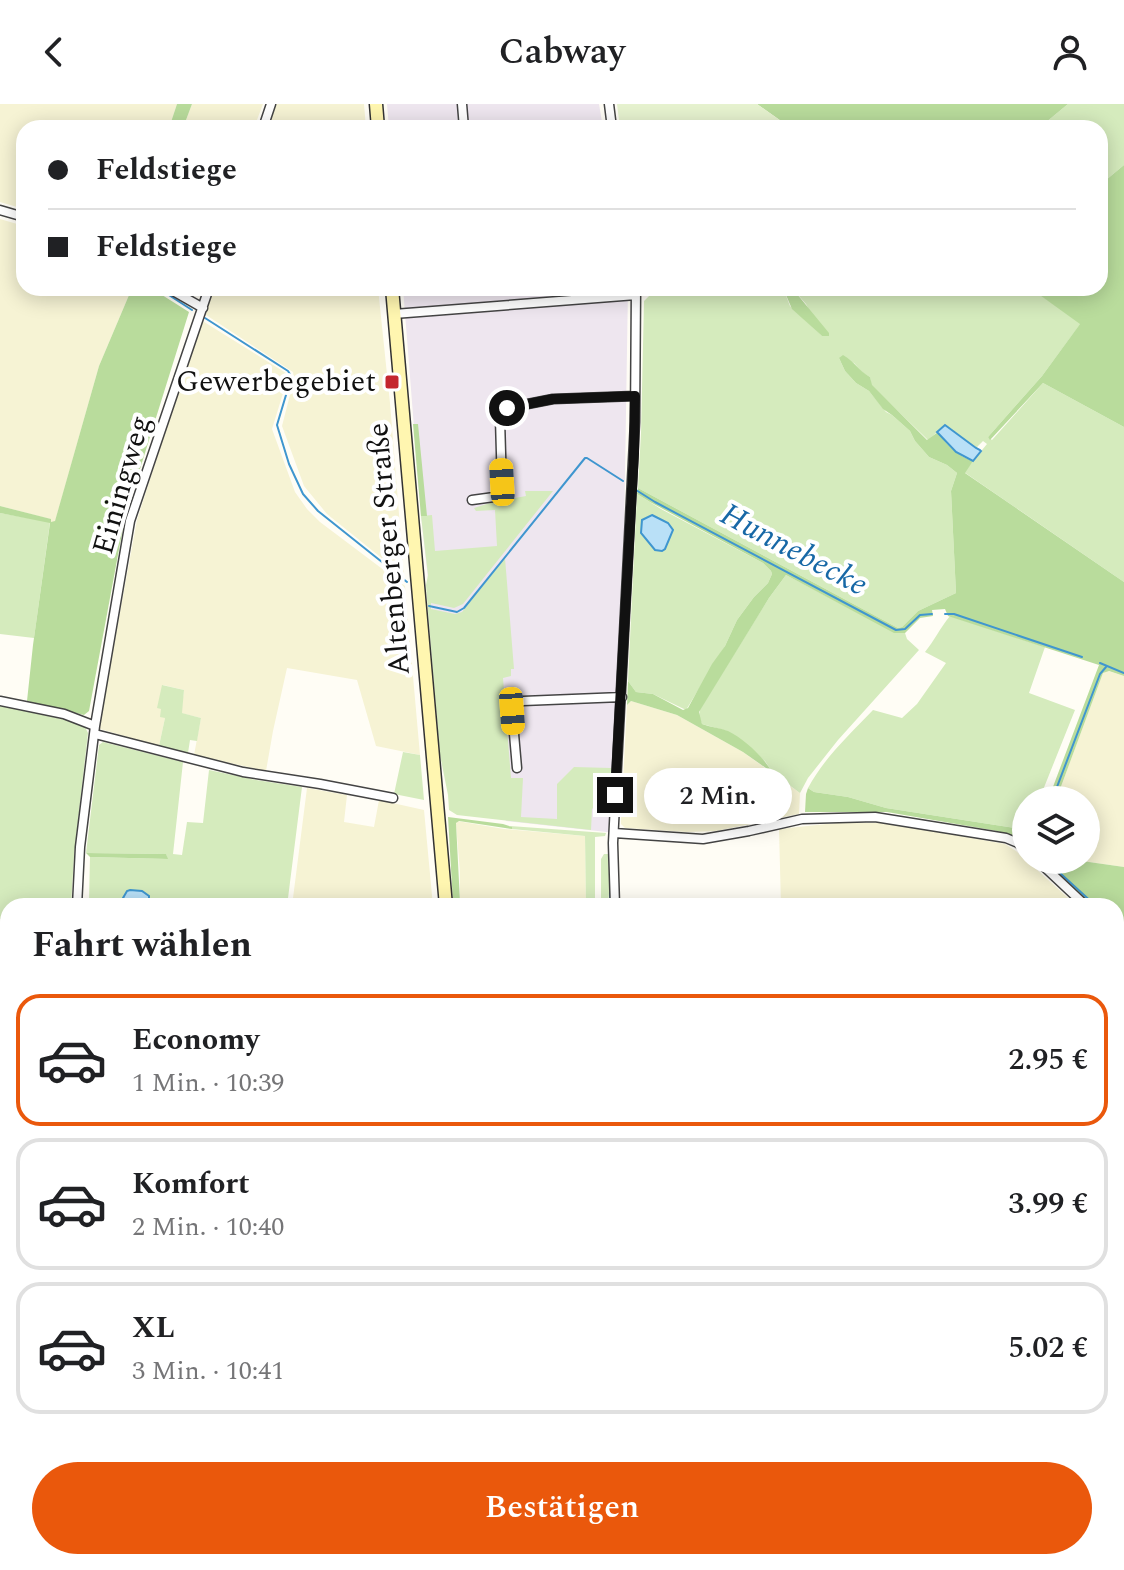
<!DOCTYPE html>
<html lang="de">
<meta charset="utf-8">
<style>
:root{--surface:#fff;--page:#f2f2f2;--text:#202124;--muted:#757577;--line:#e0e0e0;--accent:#ea580c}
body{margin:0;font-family:Spectral,serif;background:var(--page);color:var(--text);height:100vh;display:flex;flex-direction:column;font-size:30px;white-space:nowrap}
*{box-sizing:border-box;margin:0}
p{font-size:26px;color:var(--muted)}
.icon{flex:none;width:44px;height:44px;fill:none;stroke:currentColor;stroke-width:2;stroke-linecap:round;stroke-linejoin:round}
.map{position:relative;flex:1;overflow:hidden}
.panel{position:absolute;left:0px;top:794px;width:1124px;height:672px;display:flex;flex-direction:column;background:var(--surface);border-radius:24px 24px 0 0;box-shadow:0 4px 20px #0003}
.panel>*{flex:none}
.guide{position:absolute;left:16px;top:16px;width:1092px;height:176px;border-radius:24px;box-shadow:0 4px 20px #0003;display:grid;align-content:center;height:176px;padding:0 32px;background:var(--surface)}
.fabs{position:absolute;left:1012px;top:682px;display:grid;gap:16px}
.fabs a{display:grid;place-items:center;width:88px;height:88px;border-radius:50%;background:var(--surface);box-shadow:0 4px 20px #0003;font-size:40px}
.end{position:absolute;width:36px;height:36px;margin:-18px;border:10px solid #111;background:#fff;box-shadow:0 0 0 4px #fff}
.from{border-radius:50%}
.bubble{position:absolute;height:56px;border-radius:28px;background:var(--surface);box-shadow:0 4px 20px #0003;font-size:26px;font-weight:600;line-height:56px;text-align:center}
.car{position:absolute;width:24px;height:48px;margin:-24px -12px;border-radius:10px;box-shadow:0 0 6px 2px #0007;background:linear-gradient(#f5c518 24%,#345 0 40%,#f5c518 0 76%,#345 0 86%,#f5c518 0)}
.guide b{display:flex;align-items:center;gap:28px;height:76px;font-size:30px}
.guide b+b{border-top:2px solid var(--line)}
.guide i{width:20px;height:20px;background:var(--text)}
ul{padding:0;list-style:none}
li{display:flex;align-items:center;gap:24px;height:132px;margin:0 16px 12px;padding:0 16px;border:4px solid var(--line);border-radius:24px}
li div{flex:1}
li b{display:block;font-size:30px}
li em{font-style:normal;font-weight:600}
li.on{border-color:var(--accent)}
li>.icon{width:72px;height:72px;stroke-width:1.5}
h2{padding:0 32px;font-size:36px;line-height:96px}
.action{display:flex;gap:16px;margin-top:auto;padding:16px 32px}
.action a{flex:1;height:92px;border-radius:48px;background:var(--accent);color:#fff;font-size:32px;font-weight:600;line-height:92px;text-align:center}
header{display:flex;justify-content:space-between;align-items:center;height:104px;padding:0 32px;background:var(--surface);font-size:36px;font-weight:600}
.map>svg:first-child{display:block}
.industrial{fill:#eee6ef}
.farmland{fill:#f6f3d4}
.green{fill:#d5ebbd}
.forest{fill:#b9dc9c}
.pitch{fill:#e6f2cf}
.water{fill:#b9e0f7;stroke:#3f96cf;stroke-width:2}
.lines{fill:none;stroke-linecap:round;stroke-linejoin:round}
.stream{stroke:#3f96cf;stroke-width:2}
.minor-casing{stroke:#444;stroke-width:11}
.secondary-casing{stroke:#333;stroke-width:15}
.minor{stroke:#fff;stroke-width:8}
.secondary{stroke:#fff6b0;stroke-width:12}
.route{stroke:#111;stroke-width:10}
.poi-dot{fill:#c4262e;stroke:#fff;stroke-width:3}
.labels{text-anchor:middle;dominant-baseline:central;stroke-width:8;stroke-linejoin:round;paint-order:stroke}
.poi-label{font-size:30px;fill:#111;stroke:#fff;text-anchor:end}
.street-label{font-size:30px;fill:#111;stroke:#fff}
.water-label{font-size:32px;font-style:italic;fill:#1768a6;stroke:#fff}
</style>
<header><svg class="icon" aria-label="back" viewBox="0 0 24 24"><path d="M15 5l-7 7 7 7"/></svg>Cabway<svg class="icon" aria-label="person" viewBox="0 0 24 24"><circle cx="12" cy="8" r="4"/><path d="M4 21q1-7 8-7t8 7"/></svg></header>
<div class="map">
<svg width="1124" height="1466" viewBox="0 0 1124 1466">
<rect width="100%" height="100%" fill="#fffdf5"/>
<!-- industrial -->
<path class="industrial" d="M387,0H599L603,24H389Z
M403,184H628L620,681L616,729L506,717L433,520L421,412Z"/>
<!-- farmland -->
<path class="farmland" d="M0,0H177L169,24H24V105L0,98Z
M192,0H263L254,24H183Z
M276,0H364L366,24H268Z
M0,115L24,122V184H132L99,262L55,418H50V415L0,402Z
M212,184H378L390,299L404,472L327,410L304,382L282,322L294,275L293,268L203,209Z
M201,216L286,269L288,273L272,325L295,388L307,405L320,418L405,482L420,651L376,642L357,576L287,564L273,627L266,667L194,651L201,614L181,609L184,586L163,581L162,605L165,614L159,642L100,625L99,622L137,416Z
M1108,567L1124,572V763L1075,756H1086V696H1056L1103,569Z
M631,597L677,611L743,648L800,689L799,710L716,727L687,728L625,724L621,720V716L627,601Z
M307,684L347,691L344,718L374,723L379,696L424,706L433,802H292Z
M457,717L504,725L585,732L586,802H464L460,798V768L456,720Z
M836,719H889L1005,740L1016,747L1077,802H781L779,725Z
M0,828L8,829V1191L0,1189Z
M1116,837L1124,844V1113L1116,1132Z
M1124,1153V1420L1116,1413V1167Z
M5,1391L8,1392V1458H100L98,1466H0V1439Z
M1119,1431L1124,1435V1466H1090L1097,1458H1116V1435Z
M111,1458H311L306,1466H109Z
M361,1458H490V1466H373Z
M570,1458H664L656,1466H585Z
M903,1458H1058L1051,1466H897Z"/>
<!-- green -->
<path class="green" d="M1068,0H1124V61L1100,81V24H1039Z
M765,184H783L790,202L822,232L806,200L792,184H921L940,188L943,184H1030L1081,219L1042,272L988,333L992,336L1043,279L1124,323V478L964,368L987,340L983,337L976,344L945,321L928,336L871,281L870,273L863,269L854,259L839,254L845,267L856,279L869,287L886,308L892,311L910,327L915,337L929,353L947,361L957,369L951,387L956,489L918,507L902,523L898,524L638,384L641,329L644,197L650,191Z
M525,387H553L463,500L454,504L431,499V505L455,510L462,508L505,454L514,565H511V572L503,574L511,674H523L521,713L557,715V680L574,663L611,664L610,688L592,705L591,726L457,711L449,706L448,691L440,651L428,508L426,481L428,471L421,412L432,411L435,447L497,442L495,406L476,407L474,404L493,398L526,392Z
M637,390L661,405L763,459L771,467L772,470L768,479L754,493L737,516L725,542L686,606L653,590L636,588L628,577Z
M0,409L50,418L34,534L0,530Z
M786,471L894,528L905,529L907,535L919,546L838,636L808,674L800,689L773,669L765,657L727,627L702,620L699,612L700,605L769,494Z
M950,512L1045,543L1029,589L1075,606L1039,696H1026V724L1021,725L886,704L848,693L814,688L808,684C824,654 850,630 873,606L902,614L917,600L946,559L925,548C934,537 940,524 950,512Z
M162,581L184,586L182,609L201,614L197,637L190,636L188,649L159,642L165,614L160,613L161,605L157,604Z
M0,602L71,617L85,623L88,629L74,752L71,802H8V816L0,815Z
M103,638L183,658L173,750L182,751L187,718L203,719L209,666L256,676L302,683L287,802H124L89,796L90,753L167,755L166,750L86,749L99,641Z
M403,648L420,651L424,696L394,690Z
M510,722L606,729L605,732L595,733V802H586L585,732L512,725Z
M604,750H610L612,785L609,789L608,802H601V755Z
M513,1458H555L571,1466H513Z
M664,1458H715L708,1466H656Z
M1058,1458H1082L1089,1466H1051Z"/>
<!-- forest -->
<path class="forest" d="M177,0H192L183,24H169Z
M757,0H1068L1039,24H791Z
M1124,61V323L1043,279L990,336L988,333L1042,272L1080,220L1030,184H1100V81Z
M132,184H151L189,208L125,413L89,607L84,611L27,597L33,541L50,419L0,409V402L51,415V418L55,417L99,262Z
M783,184H792L829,229V232H822L792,205Z
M843,251C854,257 859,267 870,273L872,281L927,336L938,328C946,341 958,352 973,357L965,369L1124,478V572L1109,567L1103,569L1056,696H1048L1099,561L948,512L945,505L932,506L933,512L920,514L905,529H894L786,471L769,494L699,608L702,620C710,623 720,624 728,627C746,636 763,653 773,669L743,648L677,611L631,597L627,601L628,577L636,588L653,590L683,606L688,604L712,560L725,542L737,516L754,493L768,479L772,470L771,467L763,459L650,398L637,390L638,384L898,524L902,523L918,507L956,489L951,387L957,369L947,361L929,353L915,337L910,327L892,311L883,305L869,287L856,279L845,267L839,254Z
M413,320H418L427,412H421Z
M808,684L814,688L848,693L886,704L1021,725L1026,724V733L1020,734L997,727L887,708H805L806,690Z
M448,713L503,720L512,723V725L459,717L456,719L460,798L464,802H454L453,799Z
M86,749L166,750L168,755L90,753Z
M1051,756H1075L1124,763V831L1116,824V802H1092L1049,762Z
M0,1189L8,1190V1390H4L0,1427Z
M311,1458H361L373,1466H306Z"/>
<!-- pitch -->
<path class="pitch" d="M617,0H757L791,24H620Z
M760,1458H796C784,1466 768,1466 753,1466Z
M798,1458H890L884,1466H808Z"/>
<!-- water -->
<path class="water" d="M945,321L976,344L980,346L981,347L973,357L956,348L937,328Z
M652,411L668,419L673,426L665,445L662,447L655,446L641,429L642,416Z
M130,786L142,787L149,792V798C141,801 130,799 123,794L127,787Z"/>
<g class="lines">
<!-- stream -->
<path class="stream" d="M158,184L192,206
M205,214L288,267L291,272L289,281L277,321L289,360L303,390L318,407L407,478
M636,386L655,398L896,526L905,525L920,511L932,510
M429,502L457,508L464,504L585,354H587L623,377
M945,510H954L1082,553
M1100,559L1124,569
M1052,696L1100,570L1106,563
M1049,759L1096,802
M610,789L611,802
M1116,820L1124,828
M1116,1139L1124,1124
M880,1466L885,1460"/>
<!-- minor casing -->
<g class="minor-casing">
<path id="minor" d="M462,0L464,24
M609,0L612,24
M263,24L271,0
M0,106L24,113
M168,184L203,204
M394,210L636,191
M472,396L494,393L502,384L500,315L501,310L507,304L553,295L635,292
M0,597L64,610L95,622
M95,630L243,668L320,680L393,694
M517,664L512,607L515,600L523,597L622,593
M614,729L703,735L749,727L802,715L875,713L1006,734L1018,739L1026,746
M1037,756L1086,802
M77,802L80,743L95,622L130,417L209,184
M615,802L613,739L635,318L636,184
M1116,829L1124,836
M1116,1156L1124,1140
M1116,1421L1124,1427
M103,1466L105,1458
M890,1466L897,1458"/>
</g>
<!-- secondary casing -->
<g class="secondary-casing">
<path id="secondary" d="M376,0L378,24
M392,184L446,802
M502,1458L503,1466"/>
</g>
<!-- minor -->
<use href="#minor" class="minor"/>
<!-- secondary -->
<use href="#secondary" class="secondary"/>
</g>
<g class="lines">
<!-- route -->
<path class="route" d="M507,304L553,295L635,292L634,349L615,691"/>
</g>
<!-- markers -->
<rect class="poi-dot" x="384" y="270" width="16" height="16" rx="4"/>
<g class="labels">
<!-- poi labels -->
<g class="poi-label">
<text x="376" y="278">Gewerbegebiet</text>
</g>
<!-- street labels -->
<g class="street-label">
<text transform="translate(122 381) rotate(-74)">Einingweg</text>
<text transform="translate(389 445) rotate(-95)">Altenberger Straße</text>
</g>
<!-- water labels -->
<g class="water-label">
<text transform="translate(794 446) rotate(28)">Hunnebecke</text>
</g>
</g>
</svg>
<div class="fabs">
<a><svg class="icon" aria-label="layers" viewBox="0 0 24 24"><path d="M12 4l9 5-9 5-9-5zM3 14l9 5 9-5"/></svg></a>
</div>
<i class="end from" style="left:507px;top:304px"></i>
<i class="end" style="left:615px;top:691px"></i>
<div class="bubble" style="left:644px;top:664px;width:148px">2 Min.</div>
<i class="car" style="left:502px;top:378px;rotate:357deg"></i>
<i class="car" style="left:512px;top:607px;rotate:176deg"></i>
<div class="guide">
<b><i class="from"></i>Feldstiege</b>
<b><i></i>Feldstiege</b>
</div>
<section class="panel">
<h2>Fahrt wählen</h2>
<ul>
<li class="on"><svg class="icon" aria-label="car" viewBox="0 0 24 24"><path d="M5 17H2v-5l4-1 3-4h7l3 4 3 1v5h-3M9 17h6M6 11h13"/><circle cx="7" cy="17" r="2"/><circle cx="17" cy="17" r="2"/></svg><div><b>Economy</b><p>1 Min. · 10:39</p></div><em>2.95 €</em></li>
<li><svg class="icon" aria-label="car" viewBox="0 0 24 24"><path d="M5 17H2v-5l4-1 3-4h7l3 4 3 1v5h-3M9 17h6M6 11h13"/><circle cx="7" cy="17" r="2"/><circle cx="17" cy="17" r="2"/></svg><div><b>Komfort</b><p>2 Min. · 10:40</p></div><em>3.99 €</em></li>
<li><svg class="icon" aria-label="car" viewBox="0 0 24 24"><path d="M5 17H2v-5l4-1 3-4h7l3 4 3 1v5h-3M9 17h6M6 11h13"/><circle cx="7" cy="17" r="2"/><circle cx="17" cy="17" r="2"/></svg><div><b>XL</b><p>3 Min. · 10:41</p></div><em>5.02 €</em></li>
</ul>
<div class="action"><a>Bestätigen</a></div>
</section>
</div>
